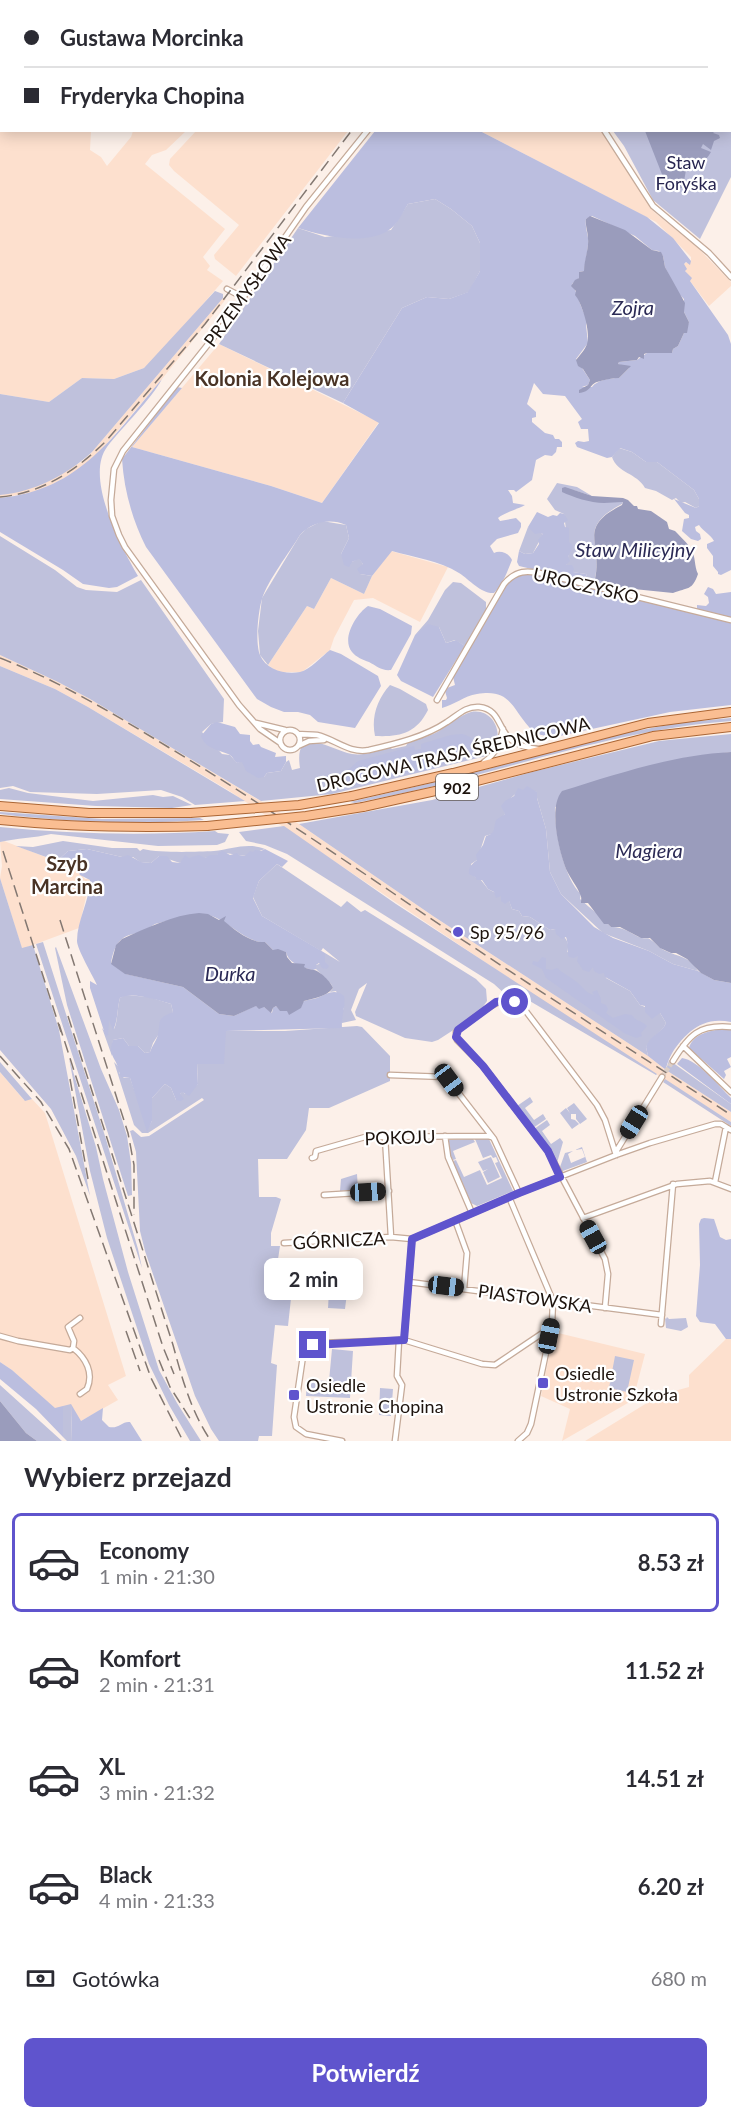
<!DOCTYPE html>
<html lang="pl">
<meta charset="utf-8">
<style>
:root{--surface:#fff;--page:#f2f2f3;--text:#2b2b33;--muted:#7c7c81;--line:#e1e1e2;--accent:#5f54cd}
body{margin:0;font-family:Lato,sans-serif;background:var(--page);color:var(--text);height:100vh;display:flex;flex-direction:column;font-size:22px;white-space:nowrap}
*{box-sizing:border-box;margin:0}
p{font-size:20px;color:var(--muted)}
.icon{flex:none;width:33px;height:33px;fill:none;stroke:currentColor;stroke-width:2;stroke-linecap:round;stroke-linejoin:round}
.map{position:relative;height:1441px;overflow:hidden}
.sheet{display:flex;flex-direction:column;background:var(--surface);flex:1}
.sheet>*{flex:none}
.banner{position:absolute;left:0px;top:0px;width:732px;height:132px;box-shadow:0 3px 15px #0003;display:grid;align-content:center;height:132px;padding:0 24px;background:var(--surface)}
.end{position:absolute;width:27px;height:27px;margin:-14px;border:8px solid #5f54cd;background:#fff;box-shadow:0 0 0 3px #fff}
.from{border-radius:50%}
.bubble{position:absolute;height:42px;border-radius:9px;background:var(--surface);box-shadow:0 3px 15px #0003;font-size:20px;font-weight:700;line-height:42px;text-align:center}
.car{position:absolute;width:18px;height:36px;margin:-18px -9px;border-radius:8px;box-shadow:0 0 4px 2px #0007;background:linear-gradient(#222 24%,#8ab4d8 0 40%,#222 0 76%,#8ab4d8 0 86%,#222 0)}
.banner b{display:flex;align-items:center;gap:21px;height:57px;font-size:22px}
.banner b+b{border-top:2px solid var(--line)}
.banner i{width:15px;height:15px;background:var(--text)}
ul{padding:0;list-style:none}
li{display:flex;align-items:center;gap:18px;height:99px;margin:0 12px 9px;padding:0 12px;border:3px solid transparent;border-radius:9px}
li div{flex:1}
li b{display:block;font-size:22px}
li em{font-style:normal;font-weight:700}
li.current{border-color:var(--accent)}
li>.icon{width:54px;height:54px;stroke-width:1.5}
h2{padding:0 24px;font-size:27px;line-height:72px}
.pay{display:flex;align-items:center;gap:15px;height:66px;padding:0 24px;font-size:22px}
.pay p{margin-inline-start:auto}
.primary-button{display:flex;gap:12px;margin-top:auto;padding:12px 24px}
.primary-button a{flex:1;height:69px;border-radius:9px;background:var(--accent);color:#fff;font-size:24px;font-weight:700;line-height:69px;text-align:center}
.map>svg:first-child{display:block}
.built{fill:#fde0ce}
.green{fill:#bfc1dc}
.forest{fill:#bbbedf;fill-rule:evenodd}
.water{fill:#9a9cbc}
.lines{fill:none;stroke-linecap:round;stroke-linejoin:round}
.street-tunnel{stroke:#dbcfc8;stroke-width:4.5;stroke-dasharray:4.5 2;stroke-linecap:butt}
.street-casing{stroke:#c5aa99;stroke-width:7}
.primary-casing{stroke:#ab6635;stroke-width:10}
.street{stroke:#fff;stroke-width:4.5}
.primary{stroke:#fabe92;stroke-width:8}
.rail{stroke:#837872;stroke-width:1.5;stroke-dasharray:12 6;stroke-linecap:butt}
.primary-bridge-casing{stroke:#ab6635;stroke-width:10;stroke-linecap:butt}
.primary-bridge{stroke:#fabe92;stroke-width:8}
.route{stroke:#5f54cd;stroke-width:8}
.poi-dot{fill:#5f54cd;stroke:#fff;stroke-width:2}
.labels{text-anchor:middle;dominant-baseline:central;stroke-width:4.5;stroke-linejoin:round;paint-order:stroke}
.shield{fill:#fff;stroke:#615a56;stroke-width:1.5}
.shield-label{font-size:16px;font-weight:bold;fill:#1d130d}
.park-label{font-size:18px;fill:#272550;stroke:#fff}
.street-label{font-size:18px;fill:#1d130d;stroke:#fff}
.poi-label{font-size:18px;fill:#1d130d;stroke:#fff;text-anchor:start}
.water-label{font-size:20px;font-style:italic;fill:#2b2a55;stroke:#fff}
.neighbourhood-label{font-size:20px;font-weight:bold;fill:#493325;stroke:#fff}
</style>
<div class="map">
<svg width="731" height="1441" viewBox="0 0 731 1441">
<rect width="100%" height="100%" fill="#fcf0e9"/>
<!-- built -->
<path class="built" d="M0,0H110V2H2V130L91,131L90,150L101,157L107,166L131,137L133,131H186L166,150L152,155L145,164L225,229L203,257L210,266L207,270L223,281L156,358L144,368L114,379L82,378L49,402L0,394Z
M118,0H290V1H118Z
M196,131V130L348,131L236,276L215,259L214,255L239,225L174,171L169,165L170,159Z
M480,131H602L654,212L697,247L731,282V286L709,306L690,281L691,278L685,271L683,264L691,261V257L656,222Z
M223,298L226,299L162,379L102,449L87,464L70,475L47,487L30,493L0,498V495L43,484L83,461L92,452Z
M219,344L379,422L322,503L271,486L132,447Z
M391,551L448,567L420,622L373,598L354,600L334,638L330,650L302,672H278L268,665L307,606L314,609L331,578L364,594L372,576Z
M0,655L58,682L90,699L299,824L433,916L648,1056L666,1070L731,1112V1122L570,1019L228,790L88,707L55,689L0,666Z
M4,841L77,869L85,879H90L79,928L22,949L0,878L2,866L0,842Z
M0,1072L24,1100L32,1099L45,1113L126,1376L108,1385L118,1400L81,1421L55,1409L12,1370L0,1362Z
M554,1332L645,1354L633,1400L562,1441L570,1409L541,1396Z
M726,1339H731V1441H585L660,1395L689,1387V1375Z"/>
<!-- green -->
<path class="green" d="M641,0H731V177L700,239L653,200L624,146L613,131L730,130V2Z
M435,199L451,209L472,226L480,243V271L469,292L449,299L427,297L402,308L343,403L219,344L298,228L325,237L391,230L408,204Z
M215,291L223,294V298L92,452C67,475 34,492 0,495V394L49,402L82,378L114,379L144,368Z
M619,448L632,452L646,462H657L694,490L699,499V506L696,508L685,502L681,503L676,498L672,500L656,491L645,488C637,473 617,473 612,457Z
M557,483L577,487L592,496L573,490L570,494L596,502H623L622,504C576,528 603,542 595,578L616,584L636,594L605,586L588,579L586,574L572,572L566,565L569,553L564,514L555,510L547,499Z
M322,521L346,525L349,538L341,554L352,562L359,558L363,564L360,574L372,576L364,594L331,578L314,609L307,606L268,665L260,655L258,631L262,598L300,535L306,529Z
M528,527L543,534L533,553L525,554L519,551Z
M0,536L55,570L77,587L86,590L117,592L141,580L224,699L223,722L211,724L202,732L222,754L230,755L237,763L242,761L264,777L267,773L281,771L286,762L289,760L292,770L300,768C293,722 331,750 352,754C364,756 377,751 389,747L392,749L406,746L408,742C418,739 429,737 439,731C449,725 460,715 471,712C497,707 508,744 486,756L332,794L261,801L90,699L58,682L0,655Z
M453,582L461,583L486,602V610L465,646L455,640L446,643L439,627L425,628L415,635L428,620L445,590Z
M0,666L55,689L88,707L245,801L195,805L182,797L161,790L97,794L30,792L13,786L0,788Z
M390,685L400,689L426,704L428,710C416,734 399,737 375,736C371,718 377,699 390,685Z
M731,718V721C636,728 546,757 454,781C421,790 388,796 355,803L350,802L453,778L620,734L678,723Z
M731,734V752L685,758L555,807C554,829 564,879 581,894L580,899C590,908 601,916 611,927C626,927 630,934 642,938C648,939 647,937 651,940C655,942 658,947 662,949C676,957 689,955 698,971L673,964L649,951L603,933L561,894L550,872L546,829L537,798V792C532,791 525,789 522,791C512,794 504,804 505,814L495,825V830L492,834L485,836L477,860L471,864L475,877L481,880L488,889L509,900L512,909L519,911L522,916L530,917L550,930L555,929C564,936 571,941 567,952L578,955L605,973L606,978L630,991L640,1005L660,1013L666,1023C662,1033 651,1037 646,1047L648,1056L433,916L299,824L432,800L532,772L659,741Z
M9,788L28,793L93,801L153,795L163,797L173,796L192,805L172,808L96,806L0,799V790Z
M0,812L102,819L200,818L204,820C136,825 67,822 0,814Z
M284,826L396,904L657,1074L656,1075L528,1000L506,995L494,984L287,854L265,845L246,841L239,832Z
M0,827C72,834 143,836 215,831L218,833L229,834L225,842L217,845L158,846L51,834C34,838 17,838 0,842Z
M63,841L112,848H137L140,851L143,849C160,853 195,852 214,851C232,849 248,842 265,849L246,856L225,853L205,858H189L180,863L159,856L151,863L140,862L133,857H122L87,849L68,851L57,861L16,846L33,847Z
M277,864L341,907L347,901L361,912L365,910L476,979L486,989L487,1001L478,1014L438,1040L432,1042L405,1038L356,1016L355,1012L367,983L359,989L351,1010L356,1020L342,1023L341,1014L344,1008L336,991L330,992L333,988L331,984L316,969V965L325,962V953L340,962L323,948L321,951L262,916L253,897L259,881Z
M0,878L22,948L33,945L59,1030L90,1196L76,1156L51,1109L0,1050Z
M43,942L105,1136L138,1249L142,1268L36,944Z
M56,947L101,1069L119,1110L127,1136L131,1163L132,1195L128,1196L67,1005L55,948Z
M125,995L149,997L171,1004L173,1012L153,1043L150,1052L145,1053L138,1046H129L123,1038L113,1040L112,1056L102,1028L108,1035V1016L114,1029C118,1021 117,1008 120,998Z
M357,1026L362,1027L390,1056V1081L329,1108H309L306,1130L287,1159H258L259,1197H276L281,1199L271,1233V1246H280L275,1279L293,1280L288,1326L275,1325L271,1363L277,1365L272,1436H259L258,1441H219L211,1429L195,1396L145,1251L140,1231L136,1152L130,1131L133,1130L141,1137L149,1136L204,1100L202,1098L148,1133H142L134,1125L114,1062L119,1067V1073L124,1078H130L148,1128L152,1121V1098L165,1084L171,1088L176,1100L182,1091L185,1094L198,1084L197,1063L226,1031H285Z
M69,1058L96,1147L103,1179L128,1272L159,1370L177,1403L201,1441H190L169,1405L149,1364L107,1238L90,1171Z
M669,1060L731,1104V1112L666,1070Z
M0,1062L32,1099L25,1101L0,1072Z
M665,1079L731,1122V1126L663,1082Z
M530,1097L533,1102L525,1108L534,1120L543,1114L546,1119L533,1128L517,1106Z
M574,1103L587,1119L580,1124L576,1119V1114H571V1119L575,1120L579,1124L572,1129L560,1113L566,1108L570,1113L567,1108Z
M547,1120L550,1125L542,1131L551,1144L560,1138L563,1142L557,1163L534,1129Z
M473,1139L475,1142L453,1151L456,1159L453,1160L449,1152V1140Z
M475,1139H489L513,1191L477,1206L471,1203L453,1161L456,1160L464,1177L480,1170L487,1185L502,1178L495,1163L498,1162L496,1157L493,1158L491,1155L483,1158Z
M582,1147L587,1162L560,1172V1167L565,1153L573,1151L568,1154L571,1163L585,1157L582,1149L575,1150Z
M491,1157L500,1177L488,1183L483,1172L488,1169L483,1171L478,1162Z
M357,1174L358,1189L340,1191L341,1179Z
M329,1291L347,1293L345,1309L328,1308Z
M667,1317L669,1319L686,1318L688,1327L681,1331L666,1328L665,1318L666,1319Z
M332,1349L353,1351L350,1398L306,1396L307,1380L329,1381Z
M615,1356L634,1360L627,1392L609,1388Z
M0,1385L62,1441H37L26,1433L0,1401Z
M380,1388L393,1389L391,1416L379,1415Z
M71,1404L72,1441H67L63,1437V1406Z"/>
<!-- forest -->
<path class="forest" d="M375,131H480L647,217L673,238L691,261L690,265L686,262L684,264L687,269L685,271L692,278L690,281L728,335L731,344V570L721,575L718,574V572L713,566V556L707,548V544L714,541C710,534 704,532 699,525L695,527L696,531L700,534L701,539L698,541L691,539L682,531L684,519L689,518V515L685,513L674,499L696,508L699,506V499L694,490L657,462H646L632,452L620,448L612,457L607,458L577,447L575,443L578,441L584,442L589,441L588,429H581L578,422L582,419L565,396L543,394L534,383L527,404L536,412V417L532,418V422L545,433L553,435L555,439H559L562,442V447H557L556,452L552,456L545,455L536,460L532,480L516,492L514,490H508L512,496L513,503L525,505C516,510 505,512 498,518L500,521L516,518L521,523V527L518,533L497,539L490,546L494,553C500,550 509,553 512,560C507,572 503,584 494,593C481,594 470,580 459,573C440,561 413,557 392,551L372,576L360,574L357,569L363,564L359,559L352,562L349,567L344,565L341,554L349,538L346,525C330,518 312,522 300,535C289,553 268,580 262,599C258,612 255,643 260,655C266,670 286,675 300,672C310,670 322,656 330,650L341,654L378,676L381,686L355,728L318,722L310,715L298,712H284L271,707L257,699L146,547C132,519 124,490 122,459L177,387L182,388L132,447L271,486L322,503L379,423L343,403L402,308L427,297L449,299L468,292L480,271V243L472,226L451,209L435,199L408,204C403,212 397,225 389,230C365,246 323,236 298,228ZM592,216L635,236L652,250L659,251L663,256L665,267L677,292L684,299V312L689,322L678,346L673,349L672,353H647L637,360L619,362L618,364L629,368L619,378C610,378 597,380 592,387H582L588,385L590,380L576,359L588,343L586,325L588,319C580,310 579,295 572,284L579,278V272L584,271C585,263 589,246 588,238C587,231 585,226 586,219Z
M162,379C151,400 123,426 107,447C84,478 122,548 138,576L117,587L109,588L83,584L63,570L0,532V498C81,490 114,435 162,379Z
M537,512L548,517L553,515L557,516L560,513L564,514L568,520L564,523L565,527L569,528V542L573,546L568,557L570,561L566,565H572L574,569L573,572L586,574L588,579L605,586L519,566L517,562L519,551L525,554L533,553L539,544L538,540L543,534L540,533L535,534L528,527Z
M524,574L546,576L731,623V705L670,712L555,737C545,736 535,735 529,727C512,708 510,688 477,694C464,696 454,705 442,708V700H446L447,698L445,691L447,688L455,685L453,677L455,673L508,583L512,578Z
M708,587L713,589L716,594L731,592V618L697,609V605L706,606L709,603L708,597L704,594Z
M368,606L380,609L412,626L411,634L391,670C381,671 377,666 369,662C363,660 356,657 352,652C341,639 356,614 368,606Z
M428,624L439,627L446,643L456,640L465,646L433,697L401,681L397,675L415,635Z
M217,722L235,727L240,734L250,735V741L253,745L259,744L261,747L276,753L275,757L286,756V762L281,771L267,773L264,777L258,778L246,771L242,762L237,763C234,761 233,757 230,755C220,750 205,749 201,736L211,724Z
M462,734C470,736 477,740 479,749L475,755L429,769L326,792V784L330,778L349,769L358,761L414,746L415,750L421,749V744L451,735Z
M527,786L537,792V798L546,829L550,872L561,894L594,927L613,938L649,951L673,964L698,971L714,980L731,983V1022C721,1020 712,1020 703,1024C687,1030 668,1053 666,1070L648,1056L646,1047C649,1036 662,1033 666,1023L660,1013L652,1019L645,1012V1006L640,1005L630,991L605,977L604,973L599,974L594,971L593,967L589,972L583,970L577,961L578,956L574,958L569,957C566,951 569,945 566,937L562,939L556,934L555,929L550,930L530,917L522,916L519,911L512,909L509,901L505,904L501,901V896L496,898L494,892L488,889L482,880H477L475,877L469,874C468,867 472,864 477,860L476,855L483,845L486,836C496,833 493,829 496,820L505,814L501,806L505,801L514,796L518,788L523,790Z
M87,849L122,857L128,855L141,862L151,863L159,856H167L172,862L180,863L185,855L189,858L199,855L205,858L210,855H217L219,852L223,851L230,855L237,853L239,855L245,856L250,851L253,852L255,850L261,851L265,849L288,861L282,867L277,864L259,881L253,898L262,916L325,953V962L329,966L327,969L322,968L319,963L316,965V969L313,970C303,968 288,963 286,952L273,950L265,942C247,944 228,920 209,915C198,912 166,921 155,924C151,926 148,929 143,931C136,934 128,934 122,939C115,944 112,956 111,963L126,974L183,987L219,1014L234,1016L255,1006L264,1007L272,1013L273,1008L276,1006L281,1011C290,1011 295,1006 303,1002C307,999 312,1000 317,998C327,994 334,988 344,996C346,1007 341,1015 342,1028L226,1031L224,1064H197L198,1084L189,1096L182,1092L180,1094L184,1099L181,1101L176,1100L171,1088L165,1084L152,1098V1121L147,1132L130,1078L121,1077C119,1074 119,1070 118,1067C114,1056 108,1054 113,1040L123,1038L129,1046H138L145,1053L150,1052C152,1046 157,1040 158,1034C161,1020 156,1019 173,1012L171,1004C158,1000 131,991 120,998C117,1008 118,1022 113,1030L109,1020L108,1035L106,1036L105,1034L90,988V981L97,985C93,976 77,949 77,941C77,920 90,900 90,880L80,875L77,869L57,861L68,851Z
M542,957L546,958V969L552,970L557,968C563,973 569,976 574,980C583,986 585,993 594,995L592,992L597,990L601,999V1003L606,1005L608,1009L606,1013L613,1018L625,1014L632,1015C635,1021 643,1021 647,1026L641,1033L642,1036L636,1038L624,1033L546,978L542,969L532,964L533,961L538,962Z
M722,1029L731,1030V1057L727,1059L731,1067L724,1071L726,1075L724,1079L689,1048C693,1034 709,1031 722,1029Z
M682,1058C698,1060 719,1086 731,1098V1104L677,1064Z
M704,1218L714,1219L720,1237L726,1240L731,1239V1339H726L715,1324L700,1322L696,1316L700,1265L699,1224L701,1219Z
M0,1362L12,1370L55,1408L63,1406V1437L36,1409L0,1379Z
M71,1404L81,1421L103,1408L102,1420L109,1427C119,1429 122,1421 130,1422L142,1441H72Z"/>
<!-- water -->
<path class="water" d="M645,131H715L713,133L719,135L720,138L714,141L711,150L703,144L701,148L711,152C705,163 696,166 686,170L683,187L675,191L670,189L665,182Z
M590,216L625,230L652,250L661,252L663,256L665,267L685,303L684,312L689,322L687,333H684L678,346L673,349L672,353H647L644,354V359L639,357L637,360L619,362L618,364L631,366L619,378C612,378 604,380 597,382C589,385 591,392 579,393V390L588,385L590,380L583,369L578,366L576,360C579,356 585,350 587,344C591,332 582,303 575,295L576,291L571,286L575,280L579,278V272L584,271C584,260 589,249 588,239C588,231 585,226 586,219Z
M565,487L592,496L623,498L628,500L634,506H637L638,509L651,511L667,522L669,529L675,531C679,535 689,545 691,549C696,557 694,566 698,574C692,591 688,587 673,593L624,588L595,579C603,542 576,528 622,505L623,502C616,502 610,503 604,503C590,503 573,497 562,492V488Z
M731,752V983L714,980L701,973L687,959L676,953H671L660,948L650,938H641L620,927H611L608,924H604L588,903H581C581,900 582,897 580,894C577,886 570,878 566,869C559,850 548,808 562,791C617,774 673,755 731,752Z
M199,913L208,914L219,920L226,916L224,921C235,930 250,943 265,942L273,950L278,949L286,952L287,957L292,963L305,964L304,967C307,969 311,969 314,970C320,971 331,982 333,988C326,997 314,998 304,1001L301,1008L289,1015L287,1011H280L276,1006L273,1008L271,1013L264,1007L259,1009L256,1006L234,1016L219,1014L183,987L125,974L111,964L116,945L122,939C147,928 173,915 199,913Z
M0,1401L26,1433L37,1441H0Z"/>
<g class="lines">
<!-- street-tunnel -->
<path class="street-tunnel" d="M662,1077L673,1061"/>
<!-- street casing -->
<g class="street-casing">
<path id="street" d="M469,0L471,2
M294,2V0
M604,130L653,206L709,253L731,277
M227,289L244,298
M437,700L504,584C516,570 527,570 544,574L731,620
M256,723L285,730
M280 740a10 10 0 1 1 20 0a10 10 0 1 1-20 0Z
M298,734C304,735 311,734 317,735C335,739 349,754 369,750C395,744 425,737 447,722C458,715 466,706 479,707C499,709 498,727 509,738C517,746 528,748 539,749
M279,742L260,729L239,705L125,547L119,535L112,516L111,500L114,469L123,451L229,318L306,207L368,130
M298,746L309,741L324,740
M484,762C496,754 500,743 503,729
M683,1046L731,1092
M673,1061C689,1035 699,1024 731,1027
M390,1075L446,1077L494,1139L519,1193
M445,1136L448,1157L472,1213
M385,1137L391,1237
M616,1155L617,1150L662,1077
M312,1158L315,1157L316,1151L365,1137L488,1136L492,1137
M715,1182L726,1127
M324,1195L389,1191
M509,1197L553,1301L552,1324L531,1424L527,1433L518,1441
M583,1218L677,1184L710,1181L731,1189
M455,1220L467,1253L464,1289
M284,1243L391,1237L412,1239L519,1193L616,1155L650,1143L715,1124H721L731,1130
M409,1282L662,1315
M605,1308L608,1274L605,1259L548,1151L483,1066L457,1040L456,1032C462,1026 469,1022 475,1017C492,1005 507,991 525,1010L597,1105L605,1120L616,1155
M661,1324L673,1184
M0,1336L18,1341L70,1350L73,1348L74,1341L68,1327L80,1318
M404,1340L412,1239
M73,1348C86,1358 94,1373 87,1389L80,1394
M342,1441L306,1434L296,1427L294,1417L303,1356L308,1348L319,1343L404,1340L482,1364L495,1365L544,1332L552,1324
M395,1441L402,1385L397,1376L399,1340"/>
</g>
<!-- primary casing -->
<g class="primary-casing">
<path id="primary" d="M352,796L453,773L648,723L731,712
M0,806L89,813H190
M363,807L458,786L653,736L731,727
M0,820C69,827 138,828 207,826"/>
</g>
<!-- street -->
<use href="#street" class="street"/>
<!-- primary -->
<use href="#primary" class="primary"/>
<!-- rail -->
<path class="rail" d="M449,2L450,0
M0,497C43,493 77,470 107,440L205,324L352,130
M0,658C59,681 114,714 168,747C245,793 319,843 393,893C504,969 618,1041 731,1115
M3,851L61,1032
M60,920L128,1133L134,1165V1215
M68,1016L173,1345C182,1378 191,1412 211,1441
M59,1024L163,1347L174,1374
M0,1056L41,1102L69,1149L151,1378L183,1441
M70,1079L88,1179
M126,1331L140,1371
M159,1360L170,1387L193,1423"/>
<!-- primary-bridge casing -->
<g class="primary-bridge-casing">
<path id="primary-bridge" d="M190,813L299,805L352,796
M207,826L306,816L363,807"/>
</g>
<!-- primary-bridge -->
<use href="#primary-bridge" class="primary-bridge"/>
</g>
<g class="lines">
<!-- route -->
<path class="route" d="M313,1345L404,1340L412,1239L519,1193L560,1177L548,1151L483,1066L456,1037L458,1030L496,1002L503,1001L515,1002"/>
</g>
<!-- markers -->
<g class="poi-dot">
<circle cx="458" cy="932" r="6"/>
<rect x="537" y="1377" width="12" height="12" rx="3"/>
<rect x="288" y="1389" width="12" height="12" rx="3"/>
</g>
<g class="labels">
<!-- shield labels -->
<rect class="shield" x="436" y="774" width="42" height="26" rx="4.5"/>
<g class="shield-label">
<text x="457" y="787">902</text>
</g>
<!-- park labels -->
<g class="park-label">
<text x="686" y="162">Staw<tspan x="686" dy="21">Foryśka</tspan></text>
</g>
<!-- street labels -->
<g class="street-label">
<text transform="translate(247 290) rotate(-54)">PRZEMYSŁOWA</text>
<text transform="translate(586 585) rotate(13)">UROCZYSKO</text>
<text transform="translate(453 754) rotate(-13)">DROGOWA TRASA ŚREDNICOWA</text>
<text transform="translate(400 1137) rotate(-2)">POKOJU</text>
<text transform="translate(339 1240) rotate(-3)">GÓRNICZA</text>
<text transform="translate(535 1298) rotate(8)">PIASTOWSKA</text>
</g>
<!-- poi labels -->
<g class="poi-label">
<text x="470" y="932">Sp 95/96</text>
<text x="555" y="1373">Osiedle<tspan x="555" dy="21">Ustronie Szkoła</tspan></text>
<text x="306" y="1385">Osiedle<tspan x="306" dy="21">Ustronie Chopina</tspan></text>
</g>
<!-- water labels -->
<g class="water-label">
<text x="633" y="307">Zojra</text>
<text x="635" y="549">Staw Milicyjny</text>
<text x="649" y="850">Magiera</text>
<text x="230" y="973">Durka</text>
</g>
<!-- neighbourhood labels -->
<g class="neighbourhood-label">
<text x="272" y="378">Kolonia Kolejowa</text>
<text x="67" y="863">Szyb<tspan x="67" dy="23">Marcina</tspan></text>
</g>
</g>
</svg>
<i class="end from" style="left:515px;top:1002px"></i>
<i class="end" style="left:313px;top:1345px"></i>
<div class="bubble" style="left:264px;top:1258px;width:99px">2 min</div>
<i class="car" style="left:449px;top:1080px;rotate:143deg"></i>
<i class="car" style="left:634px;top:1122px;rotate:212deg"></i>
<i class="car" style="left:368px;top:1192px;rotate:87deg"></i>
<i class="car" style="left:593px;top:1237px;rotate:331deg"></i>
<i class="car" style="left:446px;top:1286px;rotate:97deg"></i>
<i class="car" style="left:549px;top:1336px;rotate:11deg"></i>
<div class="banner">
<b><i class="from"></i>Gustawa Morcinka</b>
<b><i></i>Fryderyka Chopina</b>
</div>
</div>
<section class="sheet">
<h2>Wybierz przejazd</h2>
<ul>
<li class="current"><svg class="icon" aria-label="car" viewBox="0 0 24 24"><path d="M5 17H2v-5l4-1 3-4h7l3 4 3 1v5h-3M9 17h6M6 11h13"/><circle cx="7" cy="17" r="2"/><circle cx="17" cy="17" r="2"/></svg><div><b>Economy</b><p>1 min · 21:30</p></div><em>8.53 zł</em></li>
<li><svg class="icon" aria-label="car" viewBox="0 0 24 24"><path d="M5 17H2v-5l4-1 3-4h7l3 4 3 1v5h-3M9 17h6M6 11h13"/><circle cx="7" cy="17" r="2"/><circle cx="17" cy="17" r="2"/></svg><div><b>Komfort</b><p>2 min · 21:31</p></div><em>11.52 zł</em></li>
<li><svg class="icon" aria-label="car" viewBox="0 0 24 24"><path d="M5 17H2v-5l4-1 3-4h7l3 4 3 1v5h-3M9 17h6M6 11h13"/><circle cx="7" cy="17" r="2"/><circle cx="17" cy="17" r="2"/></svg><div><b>XL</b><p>3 min · 21:32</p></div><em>14.51 zł</em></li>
<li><svg class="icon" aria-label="car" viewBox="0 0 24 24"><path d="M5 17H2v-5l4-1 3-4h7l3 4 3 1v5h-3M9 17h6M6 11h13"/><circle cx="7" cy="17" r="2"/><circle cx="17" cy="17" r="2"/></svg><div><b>Black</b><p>4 min · 21:33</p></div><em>6.20 zł</em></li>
</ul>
<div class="pay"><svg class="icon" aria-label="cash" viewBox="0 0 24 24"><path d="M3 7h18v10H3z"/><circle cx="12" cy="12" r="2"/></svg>Gotówka<p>680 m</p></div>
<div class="primary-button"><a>Potwierdź</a></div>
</section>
